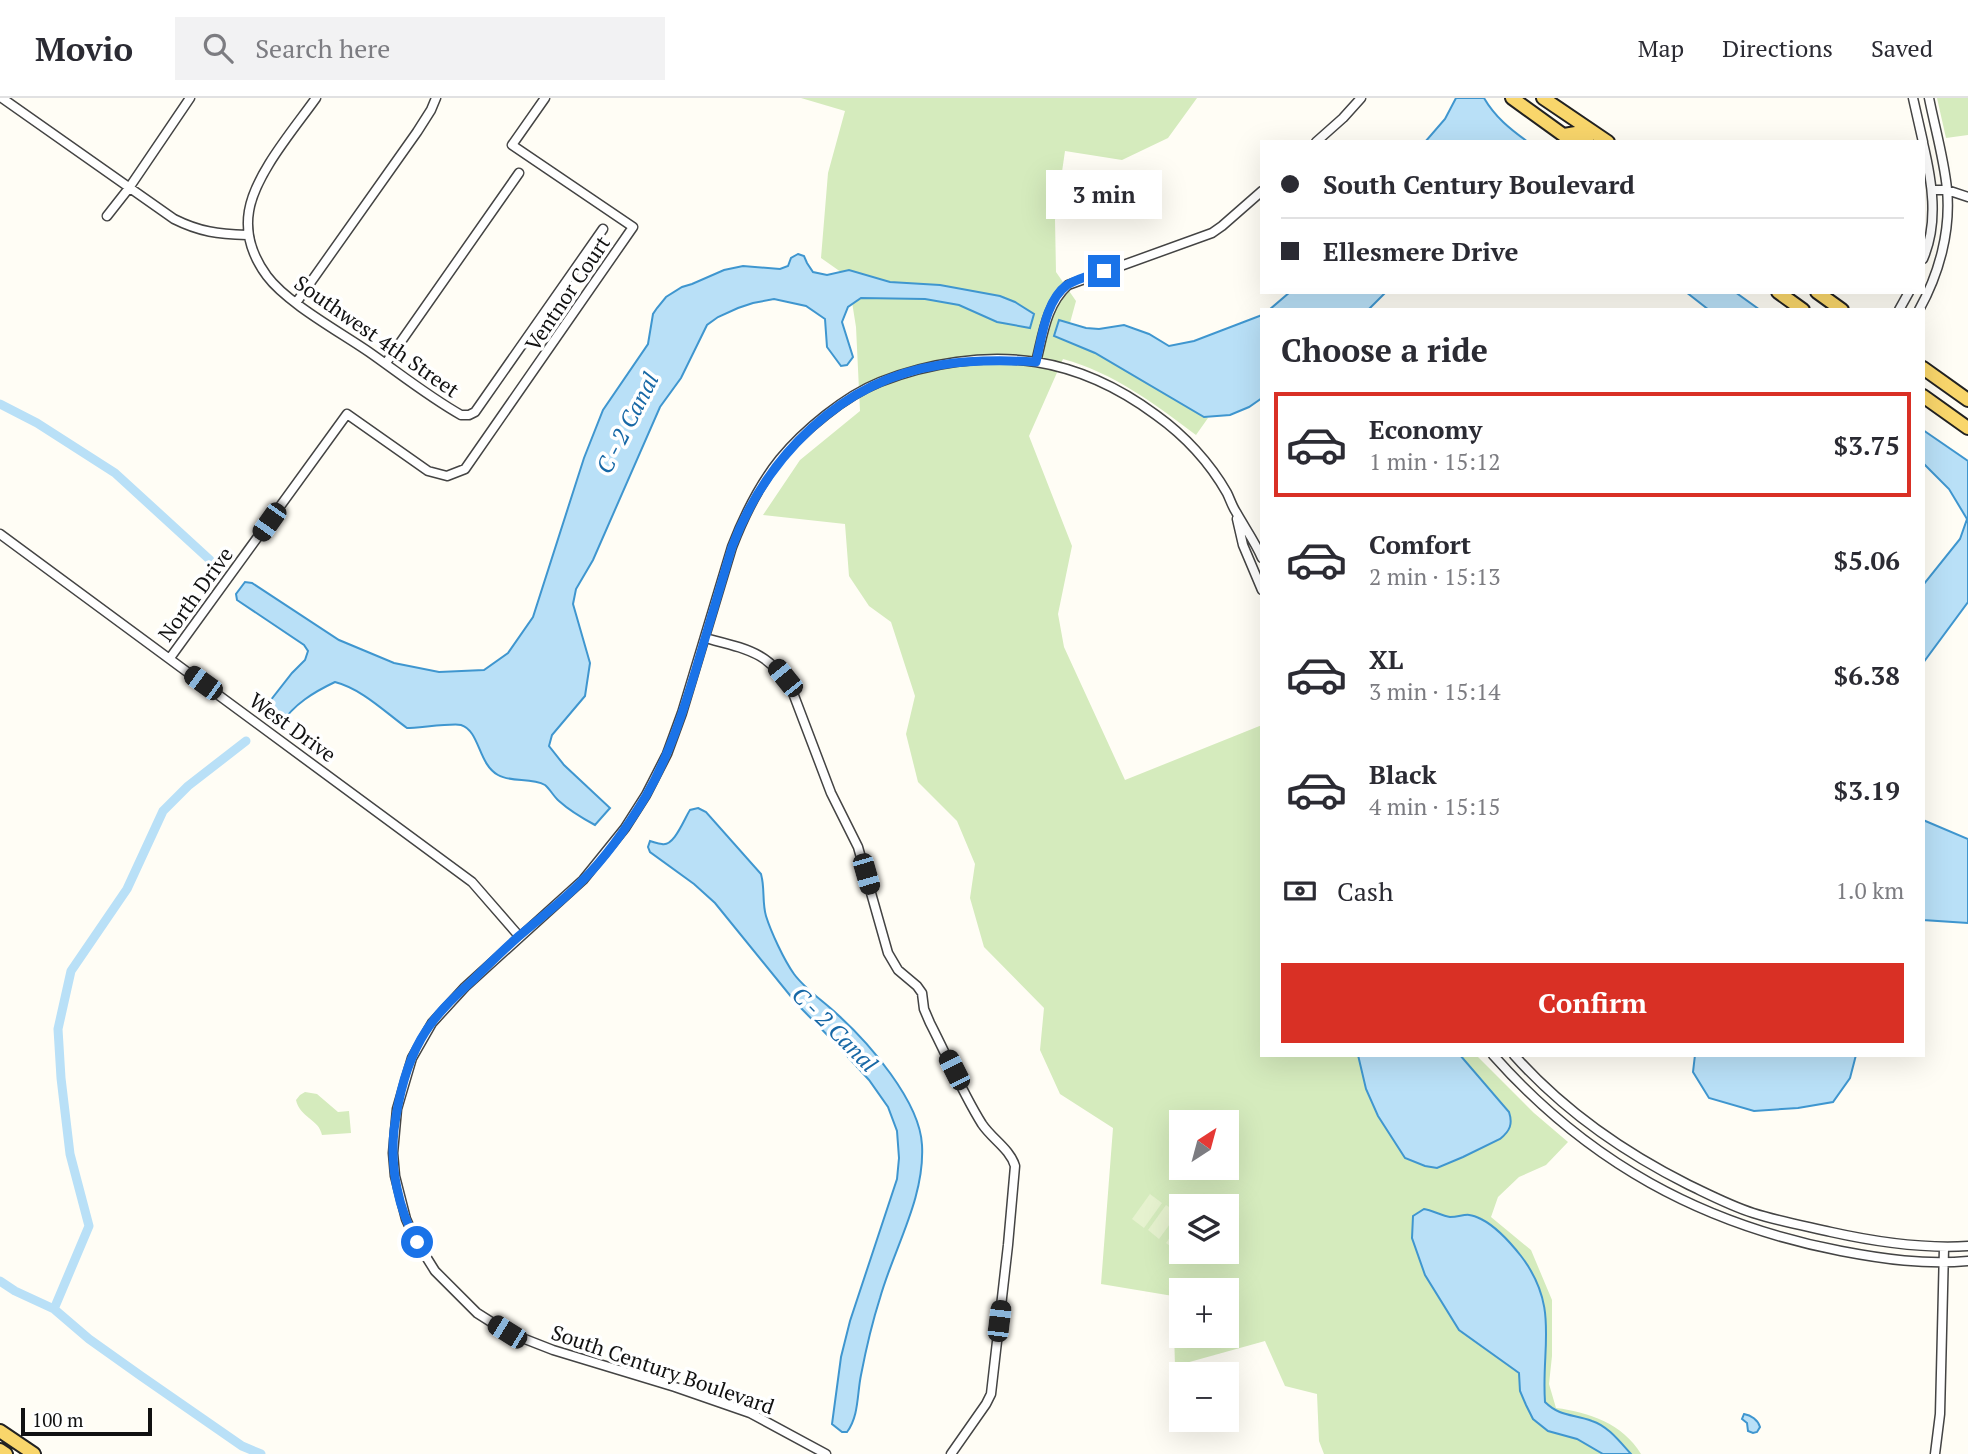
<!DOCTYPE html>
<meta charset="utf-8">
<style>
:root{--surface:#fff;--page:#f2f2f3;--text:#2b2b33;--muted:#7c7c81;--line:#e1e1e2;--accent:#d93025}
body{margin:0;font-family:"PT Serif",serif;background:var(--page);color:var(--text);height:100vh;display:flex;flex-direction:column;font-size:26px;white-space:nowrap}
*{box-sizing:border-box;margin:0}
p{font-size:23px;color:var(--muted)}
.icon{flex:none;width:38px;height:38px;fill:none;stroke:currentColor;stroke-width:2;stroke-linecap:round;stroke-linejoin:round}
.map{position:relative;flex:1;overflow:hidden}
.sheet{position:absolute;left:1260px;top:210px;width:665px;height:749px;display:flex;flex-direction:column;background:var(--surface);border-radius:0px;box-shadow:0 7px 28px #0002}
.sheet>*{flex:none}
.guide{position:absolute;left:1260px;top:42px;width:665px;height:154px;border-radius:0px;box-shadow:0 7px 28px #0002;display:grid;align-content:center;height:154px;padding:0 21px;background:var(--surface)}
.needle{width:46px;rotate:36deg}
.tools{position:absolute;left:1169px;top:1012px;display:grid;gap:14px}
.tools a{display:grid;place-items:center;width:70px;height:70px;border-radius:0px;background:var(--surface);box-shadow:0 7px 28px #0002;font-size:35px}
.scale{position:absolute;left:21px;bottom:18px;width:131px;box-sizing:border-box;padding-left:7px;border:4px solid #111;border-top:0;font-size:19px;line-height:24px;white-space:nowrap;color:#111;-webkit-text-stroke:5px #fff;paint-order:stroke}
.end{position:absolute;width:32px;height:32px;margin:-16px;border:9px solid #1a73e8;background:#fff;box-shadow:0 0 0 4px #fff}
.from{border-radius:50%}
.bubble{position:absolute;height:49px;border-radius:0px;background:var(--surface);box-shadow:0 7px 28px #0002;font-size:23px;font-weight:600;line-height:49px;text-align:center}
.car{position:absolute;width:21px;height:42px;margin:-21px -10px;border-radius:9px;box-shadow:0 0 5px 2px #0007;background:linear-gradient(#222 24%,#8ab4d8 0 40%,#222 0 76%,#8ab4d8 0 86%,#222 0)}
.guide b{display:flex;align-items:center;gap:24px;height:66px;font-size:26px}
.guide b+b{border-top:2px solid var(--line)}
.guide i{width:18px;height:18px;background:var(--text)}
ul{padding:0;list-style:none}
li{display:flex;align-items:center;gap:21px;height:105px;margin:0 14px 10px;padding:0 7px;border:4px solid transparent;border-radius:0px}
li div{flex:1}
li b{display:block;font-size:26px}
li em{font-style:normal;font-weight:600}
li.active{border-color:var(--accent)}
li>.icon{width:63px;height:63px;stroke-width:1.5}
h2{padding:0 21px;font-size:32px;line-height:84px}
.pay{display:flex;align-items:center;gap:18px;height:77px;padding:0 21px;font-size:26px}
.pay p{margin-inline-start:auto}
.action{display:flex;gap:14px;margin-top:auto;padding:14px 21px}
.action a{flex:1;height:80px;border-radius:0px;background:var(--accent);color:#fff;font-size:28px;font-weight:600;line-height:80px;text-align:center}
header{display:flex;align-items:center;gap:42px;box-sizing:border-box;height:98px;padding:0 35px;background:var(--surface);border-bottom:2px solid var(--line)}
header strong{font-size:33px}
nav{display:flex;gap:38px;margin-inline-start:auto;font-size:24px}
.search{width:490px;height:63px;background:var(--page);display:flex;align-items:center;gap:18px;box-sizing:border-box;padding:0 24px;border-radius:0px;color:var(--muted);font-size:26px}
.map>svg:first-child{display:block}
.green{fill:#d5ebbd;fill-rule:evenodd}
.pitch{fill:#e6f2cf}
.water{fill:#b9e0f7;stroke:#3f96cf;stroke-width:2}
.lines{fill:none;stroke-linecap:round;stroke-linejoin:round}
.canal{stroke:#b9e0f7;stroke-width:9}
.minor-casing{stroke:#444;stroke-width:11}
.primary-casing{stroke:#222;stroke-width:16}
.minor{stroke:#fff;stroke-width:8}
.primary{stroke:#f9d66b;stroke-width:12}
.route{stroke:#1a73e8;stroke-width:9}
.labels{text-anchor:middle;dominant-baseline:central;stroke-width:7;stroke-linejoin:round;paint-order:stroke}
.street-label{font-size:21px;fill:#111;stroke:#fff}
.water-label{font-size:23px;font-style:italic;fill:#1768a6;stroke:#fff}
</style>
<header>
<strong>Movio</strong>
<div class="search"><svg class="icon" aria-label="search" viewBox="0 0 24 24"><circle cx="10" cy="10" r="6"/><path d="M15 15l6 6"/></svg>Search here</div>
<nav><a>Map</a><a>Directions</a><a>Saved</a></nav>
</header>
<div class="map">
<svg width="1968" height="1356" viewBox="0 0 1968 1356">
<rect width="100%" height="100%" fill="#fffdf5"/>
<!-- green -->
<path class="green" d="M801,0H1197L1168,40L1122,62L1065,53L1055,122L1056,174L1076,203L1065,243L1095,255L1208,320L1196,337C1155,306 1114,275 1063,261L1029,338L1072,448L1058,516L1064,549L1125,682L1262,627V957H1476L1534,1015L1568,1044L1546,1067L1519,1079L1498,1099L1491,1119L1531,1152L1552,1202V1258L1549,1286L1556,1310C1589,1314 1623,1326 1641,1356H1324L1319,1343L1317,1296L1285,1288L1265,1243L1175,1268L1173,1198L1101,1186L1113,1030L1060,996L1040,952L1044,910L984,849L970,800L975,766L957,723L918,684L906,636L915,598L891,524L869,508L849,478L845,426L763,417L800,362L860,313L856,229L848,179L821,160L828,75L845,13ZM1181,1024H1227V1069H1181ZM1181,1108H1227V1153H1181ZM1181,1192H1227V1237H1181Z
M1937,0H1968V37L1946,40Z
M305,994L317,996L338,1014L349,1013L351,1035L322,1037C319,1021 300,1020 296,1002L300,997Z"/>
<!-- pitch -->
<path class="pitch" d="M1150,1096L1162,1105L1144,1130L1132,1121Z
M1166,1107L1178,1115L1159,1141L1148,1132Z
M1181,1124V1149L1178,1154L1166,1145Z"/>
<!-- water -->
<path class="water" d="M1456,0H1484C1495,19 1510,31 1528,44H1425L1445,21Z
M798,156L804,158L807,165L813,174L827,177L849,172L890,184L940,187L1000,198L1015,204L1034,216L1030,230L997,224L959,207L925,201L861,200L848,209L842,224L853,259L847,267L841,268L827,249L825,221L806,208L774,201L753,205L738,210L718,219L707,227L681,280L660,309L593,462L576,491L573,506L590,565L585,598L552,637L549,648L564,667L610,710L595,727C582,720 570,713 559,703C554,699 550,691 545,687C531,679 512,685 498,677C478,666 480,633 461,627C453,625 418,630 407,630C385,614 362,591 335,584C314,594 294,606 281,626L263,612L292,575L305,562L308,553L304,547L237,502L236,496L245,484L252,485L339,542L394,565L439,574L484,572L508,555L533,519L584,360L603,312L648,246L653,216L657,210L666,199L682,189L692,186L724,172L743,168L780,171L788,168L791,160Z
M1290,194H1386L1368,212H1269Z
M1686,194H1735L1760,212H1709Z
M1262,217V300L1249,309L1230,317L1204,319L1095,255L1054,238L1059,222L1086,230L1099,231L1124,227L1149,236L1169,248L1194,243Z
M1923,332L1968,363V504L1923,565V487L1960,441L1967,421L1949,391L1923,365Z
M698,710L706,714L761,776C765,790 762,805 766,818C771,834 784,862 794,876C805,891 823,903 837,916C868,944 920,1003 922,1047C925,1100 894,1150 880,1200C872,1225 866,1251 861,1277C857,1296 859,1318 847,1334H842L832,1326L841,1259L850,1223L897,1081L899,1060L897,1033L888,1009L869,982L839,949L797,906L715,805L694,786L650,754L648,749L650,743C654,744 658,746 662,746C674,749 684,721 690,712Z
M1923,722L1968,741V825L1923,822Z
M1358,957H1460L1509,1014C1513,1026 1510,1033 1500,1041L1463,1059L1437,1070L1425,1068L1405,1060L1378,1018L1366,991Z
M1695,957H1856L1850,980L1833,1004L1798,1010L1754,1013L1709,1000L1693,974Z
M1424,1111C1432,1112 1442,1118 1450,1119C1463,1119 1466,1113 1481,1121C1497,1129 1510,1144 1521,1158C1560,1209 1541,1248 1545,1304C1560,1319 1574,1316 1592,1323C1608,1328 1620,1344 1631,1356H1603L1577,1341L1548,1333L1533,1321L1526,1307L1520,1293L1519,1275L1459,1232L1425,1177L1412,1140L1413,1118Z
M1744,1316C1751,1317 1758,1322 1760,1329L1757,1334L1753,1335L1748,1333L1747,1325L1742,1321Z"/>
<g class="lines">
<!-- canal -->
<path class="canal" d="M0,306L37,325L115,375L210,462
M246,643L188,688L163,713L127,791L71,873L58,931L61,980L70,1056L89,1128L54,1211L89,1241L141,1278L242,1348L261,1356
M0,1183L15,1193L54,1211"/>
<!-- minor casing -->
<g class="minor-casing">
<path id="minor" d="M2,0L174,121C200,134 218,136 247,137
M316,0C294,31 255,76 249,113C245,137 253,159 267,178C287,205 340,234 369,254C399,275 429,299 461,317H469L475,314L603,131
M1913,0L1923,44
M1316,44L1343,20L1361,0
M1923,45C1932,83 1939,124 1923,161
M1933,92H1947L1968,99
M107,118L129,90L190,0
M296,205L417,34L431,12L436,0
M1899,212L1909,194
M1919,212C1939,176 1951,133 1947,91C1944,61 1935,30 1929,0
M1036,264C1043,237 1046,207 1068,187L1212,135L1222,128L1262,93
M386,265L519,75
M1237,421L1243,447L1262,492
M0,436L472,784L519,838
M705,540C747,551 771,554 793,595L831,695L858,749L888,855L898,872L917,888L922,895L924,911L930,925C947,958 962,994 982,1026C992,1041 1010,1051 1015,1068L1008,1147L991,1296L986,1306L951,1356
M170,560L347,316L428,373L447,378L465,371L633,129L512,47L545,0
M1493,957C1588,1064 1701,1126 1841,1153C1883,1161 1925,1167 1968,1163
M1514,957C1563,1012 1623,1054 1689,1087C1710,1097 1731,1108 1753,1115C1778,1123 1805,1128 1831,1134C1876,1144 1921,1151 1968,1148
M826,1356L750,1315L675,1289L553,1252L507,1234L477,1215L435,1173L415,1141L406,1121L395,1078L393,1055L397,1011L412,960L432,925L465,889L583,782L625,730L646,697L667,656L682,615L732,449C744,418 759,387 780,361C804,332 845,298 880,284C928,265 985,256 1036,264C1080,271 1121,291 1156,317C1184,337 1210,365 1227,395C1230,401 1232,408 1236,414C1245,430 1255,444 1262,460
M1935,1356L1940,1316L1944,1150"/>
</g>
<!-- primary casing -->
<g class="primary-casing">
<path id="primary" d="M1512,0L1573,44
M1543,0L1608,44
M1564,37L1576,35L1588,44
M1778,194L1803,212
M1817,194L1842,212
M1923,270L1968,302
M1923,298L1968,330
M0,1333L34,1356
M0,1352L6,1356"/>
</g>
<!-- minor -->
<use href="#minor" class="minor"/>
<!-- primary -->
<use href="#primary" class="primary"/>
</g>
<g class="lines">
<!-- route -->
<path class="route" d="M417,1144C398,1111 390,1070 394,1032C398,1001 405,969 421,941C434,918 453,900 473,882C488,867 503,852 519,838C540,820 563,803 582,783C607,758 628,728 646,698C669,658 683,614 696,571C708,530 720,490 732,449C766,359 841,282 940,267C972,262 1003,262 1036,264C1042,240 1045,203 1067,187C1078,180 1092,177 1104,173"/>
</g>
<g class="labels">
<!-- street labels -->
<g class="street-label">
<text transform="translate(567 195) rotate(-56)">Ventnor Court</text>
<text transform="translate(377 238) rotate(35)">Southwest 4th Street</text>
<text transform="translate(195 496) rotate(-54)">North Drive</text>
<text transform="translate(293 629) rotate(36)">West Drive</text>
<text transform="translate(663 1271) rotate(19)">South Century Boulevard</text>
</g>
<!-- water labels -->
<g class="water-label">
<text transform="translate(627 325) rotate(-63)">C - 2 Canal</text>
<text transform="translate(835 931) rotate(45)">C - 2 Canal</text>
</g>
</g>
</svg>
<div class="tools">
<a><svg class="needle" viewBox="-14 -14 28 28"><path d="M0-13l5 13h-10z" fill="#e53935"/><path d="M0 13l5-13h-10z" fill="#7c7c81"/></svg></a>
<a><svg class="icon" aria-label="layers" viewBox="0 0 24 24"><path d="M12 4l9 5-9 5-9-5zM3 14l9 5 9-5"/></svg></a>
<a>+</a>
<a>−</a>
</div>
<div class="scale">100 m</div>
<i class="end from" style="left:417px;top:1144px"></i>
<i class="end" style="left:1104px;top:173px"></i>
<div class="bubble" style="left:1046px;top:72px;width:116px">3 min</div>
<i class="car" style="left:269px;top:424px;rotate:215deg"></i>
<i class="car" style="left:785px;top:580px;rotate:321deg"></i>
<i class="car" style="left:203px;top:585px;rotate:306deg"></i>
<i class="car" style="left:866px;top:776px;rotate:164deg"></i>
<i class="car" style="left:954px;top:972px;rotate:333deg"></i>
<i class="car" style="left:999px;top:1223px;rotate:7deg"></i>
<i class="car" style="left:507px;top:1234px;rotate:302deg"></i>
<div class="guide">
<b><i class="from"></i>South Century Boulevard</b>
<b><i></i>Ellesmere Drive</b>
</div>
<section class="sheet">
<h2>Choose a ride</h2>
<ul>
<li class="active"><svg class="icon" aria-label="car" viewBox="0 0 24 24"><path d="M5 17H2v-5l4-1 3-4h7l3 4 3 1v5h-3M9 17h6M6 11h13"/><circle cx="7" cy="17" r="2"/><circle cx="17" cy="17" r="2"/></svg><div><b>Economy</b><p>1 min · 15:12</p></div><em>$3.75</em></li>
<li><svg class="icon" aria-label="car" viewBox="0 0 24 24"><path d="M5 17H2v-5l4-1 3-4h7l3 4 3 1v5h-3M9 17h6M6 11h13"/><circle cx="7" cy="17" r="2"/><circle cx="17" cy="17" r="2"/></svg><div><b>Comfort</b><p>2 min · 15:13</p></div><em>$5.06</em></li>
<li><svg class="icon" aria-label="car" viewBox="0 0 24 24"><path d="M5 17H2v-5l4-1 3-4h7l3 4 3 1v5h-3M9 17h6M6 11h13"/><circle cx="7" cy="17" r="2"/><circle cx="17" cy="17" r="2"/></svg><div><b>XL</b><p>3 min · 15:14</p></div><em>$6.38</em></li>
<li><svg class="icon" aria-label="car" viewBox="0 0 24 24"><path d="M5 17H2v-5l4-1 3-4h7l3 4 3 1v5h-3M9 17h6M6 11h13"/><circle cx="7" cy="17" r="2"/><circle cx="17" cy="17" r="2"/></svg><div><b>Black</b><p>4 min · 15:15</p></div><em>$3.19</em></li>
</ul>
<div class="pay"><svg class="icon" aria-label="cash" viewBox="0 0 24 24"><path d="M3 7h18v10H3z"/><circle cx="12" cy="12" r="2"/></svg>Cash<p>1.0 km</p></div>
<div class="action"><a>Confirm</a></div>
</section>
</div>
